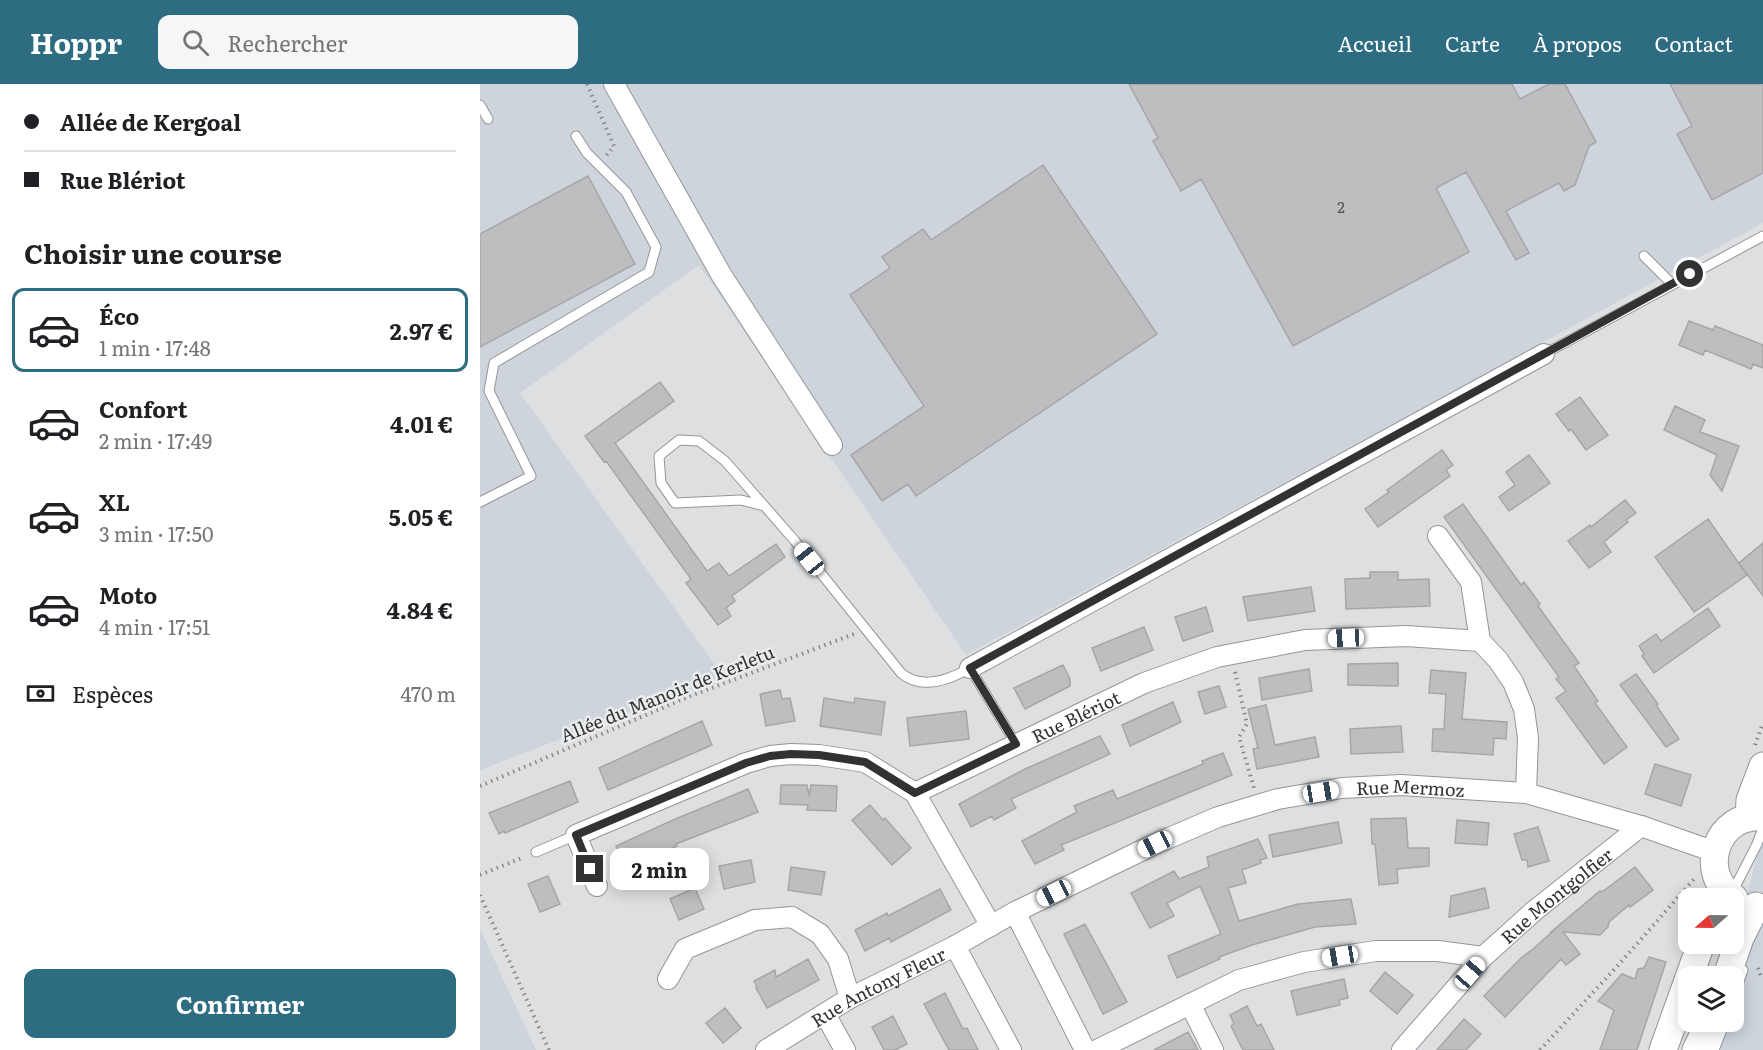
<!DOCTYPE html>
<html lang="fr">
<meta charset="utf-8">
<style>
:root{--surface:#fff;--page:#f6f6f6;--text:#202124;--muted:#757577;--line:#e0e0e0;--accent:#2e6c82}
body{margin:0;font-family:Literata,serif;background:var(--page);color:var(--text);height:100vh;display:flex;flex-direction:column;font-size:22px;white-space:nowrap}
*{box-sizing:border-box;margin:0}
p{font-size:20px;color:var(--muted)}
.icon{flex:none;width:33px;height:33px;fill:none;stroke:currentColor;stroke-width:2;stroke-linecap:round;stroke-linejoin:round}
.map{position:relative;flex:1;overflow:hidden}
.panel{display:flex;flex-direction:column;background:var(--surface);width:480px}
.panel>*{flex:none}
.top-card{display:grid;align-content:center;height:132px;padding:0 24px;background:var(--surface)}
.needle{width:39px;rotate:250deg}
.buttons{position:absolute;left:1198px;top:804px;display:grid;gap:12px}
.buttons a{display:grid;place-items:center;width:66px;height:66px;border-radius:12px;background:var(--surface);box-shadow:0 3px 15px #0003;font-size:30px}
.end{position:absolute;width:27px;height:27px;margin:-14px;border:8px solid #313232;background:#fff;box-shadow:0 0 0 3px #fff}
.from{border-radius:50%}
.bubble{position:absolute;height:42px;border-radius:12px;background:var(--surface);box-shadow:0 3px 15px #0003;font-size:20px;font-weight:700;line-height:42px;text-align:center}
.car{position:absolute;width:18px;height:36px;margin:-18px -9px;border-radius:8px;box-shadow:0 0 4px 2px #0007;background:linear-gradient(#fff 24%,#345 0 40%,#fff 0 76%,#345 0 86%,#fff 0)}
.top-card b{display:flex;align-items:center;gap:21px;height:57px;font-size:22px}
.top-card b+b{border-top:2px solid var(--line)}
.top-card i{width:15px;height:15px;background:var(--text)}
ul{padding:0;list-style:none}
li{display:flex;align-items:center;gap:18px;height:84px;margin:0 12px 9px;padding:0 12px;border:3px solid transparent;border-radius:12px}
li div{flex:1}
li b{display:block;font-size:22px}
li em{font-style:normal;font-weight:700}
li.selected{border-color:var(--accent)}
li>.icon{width:54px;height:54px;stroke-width:1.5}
h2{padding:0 24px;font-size:27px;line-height:72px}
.pay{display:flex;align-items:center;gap:15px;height:66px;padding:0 24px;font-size:22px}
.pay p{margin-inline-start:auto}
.primary-button{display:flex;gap:12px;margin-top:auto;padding:12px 24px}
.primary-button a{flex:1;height:69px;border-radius:12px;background:var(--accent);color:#fff;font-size:24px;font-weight:700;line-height:69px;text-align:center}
header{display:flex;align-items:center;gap:36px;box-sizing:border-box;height:84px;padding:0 30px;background:var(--accent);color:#fff}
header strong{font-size:28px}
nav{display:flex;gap:33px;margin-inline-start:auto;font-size:21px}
.search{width:420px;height:54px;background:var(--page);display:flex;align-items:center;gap:15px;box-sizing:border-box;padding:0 21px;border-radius:12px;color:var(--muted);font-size:22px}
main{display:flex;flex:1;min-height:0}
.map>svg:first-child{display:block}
.built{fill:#ced4dc}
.building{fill:#bebdbf;stroke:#a7a6a8;stroke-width:1.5}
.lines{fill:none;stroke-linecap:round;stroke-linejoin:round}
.lane-casing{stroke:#949698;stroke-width:11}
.street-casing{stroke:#949698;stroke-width:22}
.secondary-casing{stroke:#949698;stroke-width:29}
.path{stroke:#88898a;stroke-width:4;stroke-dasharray:1.5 4.5;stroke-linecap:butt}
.lane{stroke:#fff;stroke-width:9}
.street{stroke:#fff;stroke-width:20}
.secondary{stroke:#fff;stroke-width:27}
.route{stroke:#313232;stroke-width:8}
.labels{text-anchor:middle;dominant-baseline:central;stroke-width:5;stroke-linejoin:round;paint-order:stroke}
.number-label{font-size:15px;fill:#545555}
.street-label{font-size:18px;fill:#313232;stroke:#eaecee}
</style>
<header>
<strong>Hoppr</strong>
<div class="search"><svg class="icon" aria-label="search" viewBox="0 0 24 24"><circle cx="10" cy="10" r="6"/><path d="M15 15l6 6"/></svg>Rechercher</div>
<nav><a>Accueil</a><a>Carte</a><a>À propos</a><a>Contact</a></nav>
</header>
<main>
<section class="panel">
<div class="top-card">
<b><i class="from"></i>Allée de Kergoal</b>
<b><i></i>Rue Blériot</b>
</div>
<h2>Choisir une course</h2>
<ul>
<li class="selected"><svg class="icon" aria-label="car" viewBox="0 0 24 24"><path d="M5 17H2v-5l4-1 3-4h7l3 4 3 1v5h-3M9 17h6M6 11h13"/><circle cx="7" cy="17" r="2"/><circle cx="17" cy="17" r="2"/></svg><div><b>Éco</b><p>1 min · 17:48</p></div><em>2.97 €</em></li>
<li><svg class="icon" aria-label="car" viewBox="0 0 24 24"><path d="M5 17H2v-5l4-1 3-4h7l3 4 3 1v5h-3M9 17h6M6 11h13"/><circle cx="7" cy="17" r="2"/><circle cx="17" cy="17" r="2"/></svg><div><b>Confort</b><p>2 min · 17:49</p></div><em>4.01 €</em></li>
<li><svg class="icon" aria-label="car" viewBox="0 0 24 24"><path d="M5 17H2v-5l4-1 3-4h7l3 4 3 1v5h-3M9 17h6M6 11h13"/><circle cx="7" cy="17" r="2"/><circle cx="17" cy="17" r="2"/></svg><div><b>XL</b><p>3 min · 17:50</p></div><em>5.05 €</em></li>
<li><svg class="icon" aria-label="car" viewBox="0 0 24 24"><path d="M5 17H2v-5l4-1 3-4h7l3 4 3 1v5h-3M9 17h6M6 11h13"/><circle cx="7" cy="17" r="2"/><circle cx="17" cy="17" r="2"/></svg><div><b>Moto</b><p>4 min · 17:51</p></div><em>4.84 €</em></li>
</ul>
<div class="pay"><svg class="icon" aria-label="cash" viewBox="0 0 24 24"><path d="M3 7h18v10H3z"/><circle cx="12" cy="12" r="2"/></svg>Espèces<p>470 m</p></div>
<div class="primary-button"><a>Confirmer</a></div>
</section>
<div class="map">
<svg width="1283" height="966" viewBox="0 0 1283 966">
<rect width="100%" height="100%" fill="#dddfe1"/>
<!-- built -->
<path class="built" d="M0,0H1283V139L486,571L219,181L40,309L243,592L0,686Z
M1283,748V966H1204L1219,938H1254V892L1265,820Z
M0,845L56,966H0Z"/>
<!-- building -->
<path class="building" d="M649,0H1032L1040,15L1069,0H1085L1116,58L1109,62L1095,101L1084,107L1079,99L1026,127L1049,169L1036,176L986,88L956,104L989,168L813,262L721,95L701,107L673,57L678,54Z
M1190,0H1283V89L1232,116L1197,50L1212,42Z
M563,81L677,250L436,412L428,400L402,417L371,371L444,322L370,211L410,184L402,173L443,145L451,156Z
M108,92L155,180L0,263V150Z
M1209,237L1233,246L1235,242L1283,261V284L1273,280L1271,285L1225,266L1223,271L1199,261Z
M180,298L194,317L135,359L227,487L239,479L249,492L296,460L305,473L252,512L255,517L246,524L251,532L238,541L206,499L211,495L126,377L124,378L105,352Z
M1100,313L1128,351L1106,366L1091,345L1089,347L1076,330Z
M1195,322L1225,336L1220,348L1259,362L1242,407L1230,391L1237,371L1184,346Z
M962,366L973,381L966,386L970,392L898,443L885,425L909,408L907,406Z
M1049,371L1070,399L1029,427L1019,413L1035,401L1026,388Z
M1145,416L1156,429L1146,436L1148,438L1124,458L1131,468L1109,484L1088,457L1110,441L1111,443Z
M983,420L1041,501L1044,498L1060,520L1058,522L1099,579L1094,582L1118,617L1115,619L1147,663L1124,680L1076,614L1086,607L1076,595L1079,593L964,433Z
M1228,435L1267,491L1214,528L1175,473Z
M1283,459V512L1259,479Z
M890,488H918V496L949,495L950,522L866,525L865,495L890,494Z
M831,503L835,527L768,537L763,513Z
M726,523L733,547L703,557L695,533Z
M1228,524L1240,542L1174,589L1162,572L1164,570L1159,562L1176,550L1181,557Z
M664,543L673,566L621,587L612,564Z
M918,579V602L868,601V580Z
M583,581L590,595V602L545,625L534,604Z
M829,585L832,607L782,616L779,594Z
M951,586L986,589L982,635L1027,638L1026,655L1014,654L1013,671L952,667L953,645H964L966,610L949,609Z
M1156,590L1178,620L1176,621L1199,655L1186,663L1140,601Z
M739,602L746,623L725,630L718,608Z
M300,606L302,615L310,614L315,637L286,642L280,610Z
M344,614L374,619L375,614L405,618L401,651L340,642Z
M693,618L701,638L650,662L642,641Z
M786,621L795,661L835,653L839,673L777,685L773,665L778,664L768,625Z
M486,627L489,655L430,662L427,634Z
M222,637L232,661L128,706L119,684Z
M921,642L923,668L871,670L870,645Z
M620,652L630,670L531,715L536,724L514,736L512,732L491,743L479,720L545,685Z
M743,669L752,691L581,761L584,766L555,780L542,757L597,728L594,722L633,706L637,715L723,680L722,677Z
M1175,680L1211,691L1201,722L1165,710Z
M90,697L98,718L25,749L24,747L19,750L9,729Z
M301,701H327L329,712L331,701L357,702L356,727L327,726L328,721L300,720Z
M268,705L278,728L196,760L197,762L163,778L167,786L151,794L136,762L193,736Z
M390,721L403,736L405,734L431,764L412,781L372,736Z
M926,734L928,764H949V782L917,785L918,799L899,801L895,760H892L891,735Z
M977,736L1009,739L1007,761L975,759Z
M858,738L862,759L793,773L789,751Z
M1058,743L1069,777L1048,783L1047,776H1042L1034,750Z
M778,755L787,774L780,776L781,779L762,786L766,799L748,804L759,837L818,820L871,815L876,840L835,843L772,861L739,873L740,875L697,894L688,872L741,850L720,802L687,819L694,832L670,844L651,809L694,787L699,795L729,783L727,773Z
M271,776L275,798L244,805L239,782Z
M311,783L345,788L341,811L308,806Z
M1155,783L1173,806L1150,823L1149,821L1129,838L1128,843L1120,851L1083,848L1100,870L1086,881L1081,875L1025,933L1004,912L1041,874L1053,865L1072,848H1071L1120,807L1122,808Z
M68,792L80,820L60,828L48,800Z
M215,804L224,825L199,836L190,815Z
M1005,804L1009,824L969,833L971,812Z
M460,805L471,826L411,858L409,854L385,867L375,846L407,829L408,832Z
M605,840L647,918L623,930L584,850Z
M1169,873L1186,878L1157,966H1120L1134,926L1118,917L1142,890L1155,895L1158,885L1164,884Z
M328,875L339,896L287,924L276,904L277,903L274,897L295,886L296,893Z
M905,888L933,911L917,930L890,907Z
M864,895L868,914L859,916L860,921L817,931L811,907Z
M465,909L483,945L487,944L498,966H469L444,920Z
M767,922L777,942L781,940L794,966H763L751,942L754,940L750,931Z
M245,924L261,944L243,959L226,939Z
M413,932L427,960L415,966H404L392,943Z
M984,935L1001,950L986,966H957Z
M708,948L718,966H674Z"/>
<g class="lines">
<!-- lane casing -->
<g class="lane-casing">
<path id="lane" d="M0,21L8,35
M1164,172L1192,200
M1064,270L1283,152
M0,418L51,392L9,307L14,279L169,188L176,163L146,108L107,69L96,52
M284,422L261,416L195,419L181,399L179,372L199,356L219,357L245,377L315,457L421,589C441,606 469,596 490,584L536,660
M56,768L96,751
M1252,809L1277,760L1283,744
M1254,912L1263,886
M1234,966L1245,938"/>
</g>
<!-- street casing -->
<g class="street-casing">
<g id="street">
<path d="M134,0L242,192L352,361"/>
<path d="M958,452L991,498L1000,557L1018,576L1033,598L1044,625L1048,654L1046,709"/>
<path d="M490,584L1064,270"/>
<path id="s1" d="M435,709L664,599L737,573L825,556L926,552L1000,557"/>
<path d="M117,802L96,751L266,679L290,672L311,670L339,671L385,678L435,709L511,842"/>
<path d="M535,828L605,966"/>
<path d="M475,862L531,966"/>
<path d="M188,895L205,865L275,836L312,833L340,850L358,875L370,914"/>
<path d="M710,920L733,966"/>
<path d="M345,930L365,966"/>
<path id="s2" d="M286,966L370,914L475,862L535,828L675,760L738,733L798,715L862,704L921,701L1046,709L1161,742L1235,768"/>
<path d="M617,966L759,896L824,878L896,867H958L1003,873"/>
<path id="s3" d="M922,966L1003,873L1054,827L1161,742"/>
</g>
</g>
<!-- secondary casing -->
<g class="secondary-casing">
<path id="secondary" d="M1269,734L1270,716L1283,682
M1254,814C1216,789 1237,728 1283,733
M1247,892L1260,854L1276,822
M1183,966L1221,860
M1216,966L1230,938"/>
</g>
<!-- path -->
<path class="path" d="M107,0L134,62L126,72
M755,588L767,640L759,653L774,704
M1275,661L1283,639
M0,702L208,613L374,550
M0,791L44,773
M0,811L69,966
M1278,884L1281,893L1283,894
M1060,966L1141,878L1214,795"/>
<!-- lane -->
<use href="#lane" class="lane"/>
<!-- street -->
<use href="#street" class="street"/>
<!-- secondary -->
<use href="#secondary" class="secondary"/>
</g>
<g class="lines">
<!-- route -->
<path class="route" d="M110,785L96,751L266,679L290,672L311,670L339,671L385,678L435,709L536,660L490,584L1210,190"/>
</g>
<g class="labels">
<!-- number labels -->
<g class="number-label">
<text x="861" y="122">2</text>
</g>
<!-- street labels -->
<g class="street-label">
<text transform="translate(187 609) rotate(-22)">Allée du Manoir de Kerletu</text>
<text stroke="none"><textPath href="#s1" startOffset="178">Rue Blériot</textPath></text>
<text stroke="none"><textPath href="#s2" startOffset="705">Rue Mermoz</textPath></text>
<text stroke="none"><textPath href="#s3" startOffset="219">Rue Montgolfier</textPath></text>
<text stroke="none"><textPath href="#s2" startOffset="129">Rue Antony Fleur</textPath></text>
</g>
</g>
</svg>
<div class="buttons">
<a><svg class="needle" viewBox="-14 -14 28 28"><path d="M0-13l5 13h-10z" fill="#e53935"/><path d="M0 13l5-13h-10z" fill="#757577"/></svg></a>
<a><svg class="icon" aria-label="layers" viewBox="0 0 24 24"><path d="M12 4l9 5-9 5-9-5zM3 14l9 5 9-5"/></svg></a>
</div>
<i class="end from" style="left:1210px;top:190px"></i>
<i class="end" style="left:110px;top:785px"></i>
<div class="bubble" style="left:130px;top:764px;width:99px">2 min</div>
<i class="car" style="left:329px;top:475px;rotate:321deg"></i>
<i class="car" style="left:866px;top:554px;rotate:268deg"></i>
<i class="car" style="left:841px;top:708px;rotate:81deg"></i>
<i class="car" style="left:675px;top:760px;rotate:244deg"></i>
<i class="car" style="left:574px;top:809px;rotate:244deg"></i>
<i class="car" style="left:860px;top:872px;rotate:261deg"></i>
<i class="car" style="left:990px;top:889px;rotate:41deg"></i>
</div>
</main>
